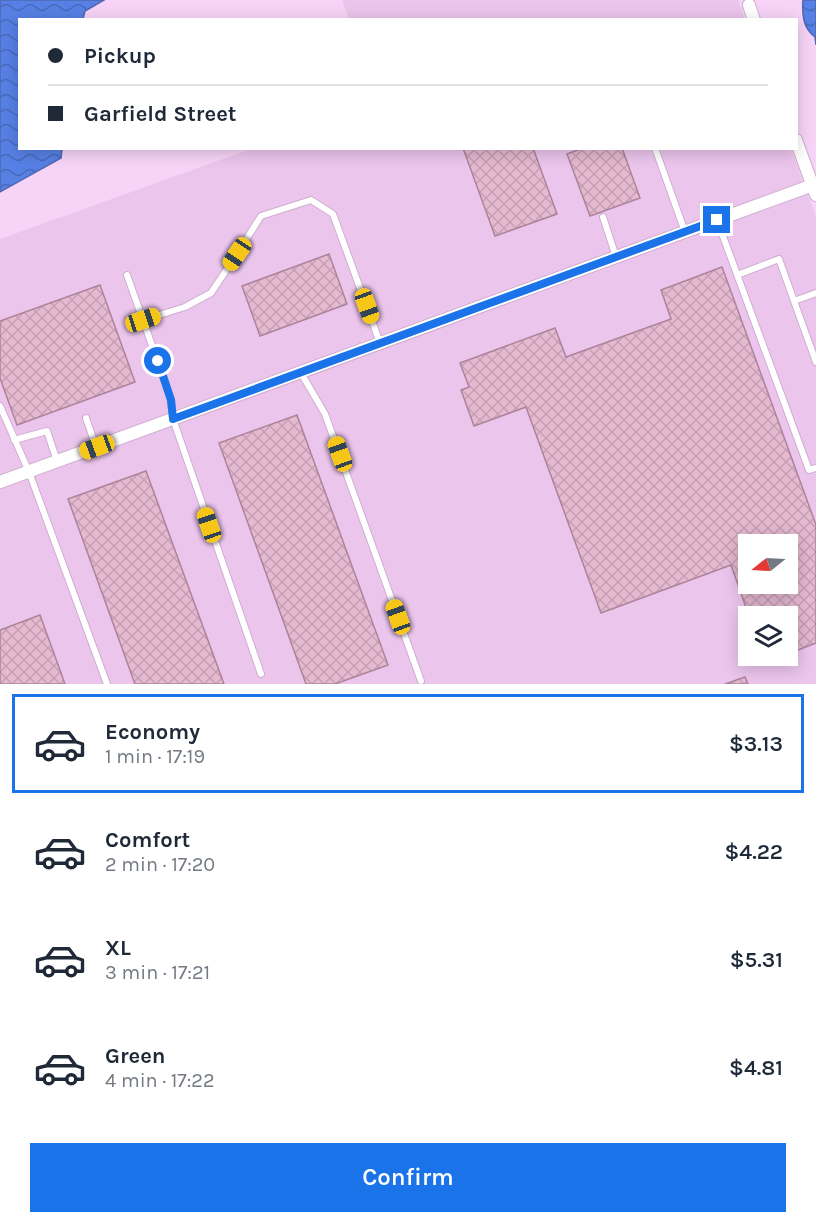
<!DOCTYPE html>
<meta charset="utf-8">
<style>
:root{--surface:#fff;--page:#f2f2f3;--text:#1f2937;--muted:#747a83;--line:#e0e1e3;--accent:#1a73e8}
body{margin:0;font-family:Karla,sans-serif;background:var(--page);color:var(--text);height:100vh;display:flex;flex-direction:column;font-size:22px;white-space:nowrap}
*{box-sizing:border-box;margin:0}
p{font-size:20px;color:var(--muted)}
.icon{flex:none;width:33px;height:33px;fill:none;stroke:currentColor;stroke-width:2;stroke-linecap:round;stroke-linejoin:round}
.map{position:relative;height:684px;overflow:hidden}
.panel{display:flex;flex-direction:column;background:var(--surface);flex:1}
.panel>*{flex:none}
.top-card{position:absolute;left:18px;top:18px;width:780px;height:132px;border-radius:0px;box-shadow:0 3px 15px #0003;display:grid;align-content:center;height:132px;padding:0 30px;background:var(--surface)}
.needle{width:39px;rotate:252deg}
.fabs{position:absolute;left:738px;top:534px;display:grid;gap:12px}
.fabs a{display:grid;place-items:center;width:60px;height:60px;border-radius:0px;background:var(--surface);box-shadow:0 3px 15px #0003;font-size:30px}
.end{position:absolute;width:27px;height:27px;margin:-14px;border:8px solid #1a73e8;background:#fff;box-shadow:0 0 0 3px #fff}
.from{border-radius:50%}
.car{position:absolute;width:18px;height:36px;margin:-18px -9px;border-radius:8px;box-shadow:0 0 4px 2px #0007;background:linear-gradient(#f5c518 24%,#345 0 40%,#f5c518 0 76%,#345 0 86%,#f5c518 0)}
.top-card b{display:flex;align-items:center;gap:21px;height:57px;font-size:22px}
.top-card b+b{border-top:2px solid var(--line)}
.top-card i{width:15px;height:15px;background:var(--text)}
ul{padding:10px 0 0;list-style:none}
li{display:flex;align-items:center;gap:18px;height:99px;margin:0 12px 9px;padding:0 18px;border:3px solid transparent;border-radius:0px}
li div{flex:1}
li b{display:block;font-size:22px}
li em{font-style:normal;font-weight:600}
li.selected{border-color:var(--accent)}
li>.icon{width:54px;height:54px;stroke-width:1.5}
.button{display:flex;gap:12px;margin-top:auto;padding:12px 30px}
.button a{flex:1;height:69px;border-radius:0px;background:var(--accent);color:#fff;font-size:24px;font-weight:600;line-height:69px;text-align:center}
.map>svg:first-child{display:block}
.built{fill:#ecc5ed;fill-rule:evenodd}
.water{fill:url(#water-waves);stroke:#4f67b2;stroke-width:1.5}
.building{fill:url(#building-cross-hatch);stroke:#ad839a;stroke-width:1.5;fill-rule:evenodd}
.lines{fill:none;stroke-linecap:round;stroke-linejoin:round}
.lane-casing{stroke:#ceadcf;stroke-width:8}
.street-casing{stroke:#ceadcf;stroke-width:14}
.lane{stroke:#fff;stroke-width:6}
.street{stroke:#fff;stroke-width:12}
.route{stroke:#1a73e8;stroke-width:8}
</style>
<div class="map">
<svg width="816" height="684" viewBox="0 0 816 684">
<defs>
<pattern id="water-waves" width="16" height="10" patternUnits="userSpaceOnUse" patternTransform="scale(1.5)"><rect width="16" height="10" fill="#5780e5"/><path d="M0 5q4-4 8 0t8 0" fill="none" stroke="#4969bb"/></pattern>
<pattern id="building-cross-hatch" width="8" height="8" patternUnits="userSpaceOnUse" patternTransform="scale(1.5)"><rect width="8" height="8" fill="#e5b9d0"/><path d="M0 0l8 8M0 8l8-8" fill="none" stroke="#c59fb4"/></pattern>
</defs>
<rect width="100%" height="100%" fill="#f7d4f7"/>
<!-- built -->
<path class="built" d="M342,0H738L745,19H349Z
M251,149H791L816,217V684H0V239ZM748,544H788V584H748ZM748,616H788V656H748Z"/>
<!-- water -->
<path class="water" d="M0,0H104L85,11L83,19L20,20V148L62,149L61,158L0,192Z
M803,0H816V45L815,37C803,28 802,15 803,0Z"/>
<!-- building -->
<path class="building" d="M463,148H533L557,214L495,236Z
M583,148H622L640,198L590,216L567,154Z
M329,254L347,304L260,336L242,286Z
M722,267L816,525V643L788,654V616H749L731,565L601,613L526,407L474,426L461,390L469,387L460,363L555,328L566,357L671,319L661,290ZM748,544H788V584H748Z
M100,285L135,382L17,425L0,378V321Z
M297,415L388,665L335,684H306L219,443Z
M146,471L224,684H135L68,499Z
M40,615L65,684H0V630Z
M763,656H782L766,662Z
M745,677L748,684H725Z"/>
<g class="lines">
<!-- lane casing -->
<g class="lane-casing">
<path id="lane" d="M655,148L685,232
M603,217L616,257
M717,220L809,470L816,468
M127,275L165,382L171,400L173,419L261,674
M737,275L779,259L794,301L816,293
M794,301L816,362
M143,320L185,307L211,293L237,254L261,216L311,200L333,214L380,343
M301,373L325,414L421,681
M0,406L29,472L107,684
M86,418L96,447
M14,440L47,431L57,461"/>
</g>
<!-- street casing -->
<g class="street-casing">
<path id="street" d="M749,5L754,20
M796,140L816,195
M0,482L813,185"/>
</g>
<!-- lane -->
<use href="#lane" class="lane"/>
<!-- street -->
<use href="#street" class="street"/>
</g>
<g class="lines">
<!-- route -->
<path class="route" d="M158,361L171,400L173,419L717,220"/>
</g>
</svg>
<div class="fabs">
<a><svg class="needle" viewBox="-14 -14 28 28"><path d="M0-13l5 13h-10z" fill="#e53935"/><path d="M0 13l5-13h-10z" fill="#747a83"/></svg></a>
<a><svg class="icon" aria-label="layers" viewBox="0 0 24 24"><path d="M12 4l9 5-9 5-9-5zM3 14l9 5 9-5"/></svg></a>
</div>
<i class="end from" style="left:158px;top:361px"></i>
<i class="end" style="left:717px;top:220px"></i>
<i class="car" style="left:237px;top:254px;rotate:214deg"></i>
<i class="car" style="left:367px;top:306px;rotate:160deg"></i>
<i class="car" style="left:143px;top:320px;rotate:72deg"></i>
<i class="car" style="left:97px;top:447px;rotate:250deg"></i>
<i class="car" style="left:340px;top:454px;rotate:340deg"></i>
<i class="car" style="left:209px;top:525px;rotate:341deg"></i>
<i class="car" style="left:398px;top:617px;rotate:340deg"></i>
<div class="top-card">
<b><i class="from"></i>Pickup</b>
<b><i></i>Garfield Street</b>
</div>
</div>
<section class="panel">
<ul>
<li class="selected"><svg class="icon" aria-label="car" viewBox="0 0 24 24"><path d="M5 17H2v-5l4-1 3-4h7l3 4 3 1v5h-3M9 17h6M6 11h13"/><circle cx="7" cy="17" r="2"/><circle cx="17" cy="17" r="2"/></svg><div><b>Economy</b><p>1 min · 17:19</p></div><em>$3.13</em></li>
<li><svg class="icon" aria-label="car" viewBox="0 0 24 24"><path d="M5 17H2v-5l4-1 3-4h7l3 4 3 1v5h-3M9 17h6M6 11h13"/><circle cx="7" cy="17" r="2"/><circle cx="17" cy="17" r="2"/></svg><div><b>Comfort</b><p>2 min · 17:20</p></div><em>$4.22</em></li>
<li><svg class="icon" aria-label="car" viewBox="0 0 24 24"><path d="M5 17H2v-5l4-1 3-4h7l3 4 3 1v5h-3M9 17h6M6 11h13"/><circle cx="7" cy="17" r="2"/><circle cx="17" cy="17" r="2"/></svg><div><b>XL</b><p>3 min · 17:21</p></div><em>$5.31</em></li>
<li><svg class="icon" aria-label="car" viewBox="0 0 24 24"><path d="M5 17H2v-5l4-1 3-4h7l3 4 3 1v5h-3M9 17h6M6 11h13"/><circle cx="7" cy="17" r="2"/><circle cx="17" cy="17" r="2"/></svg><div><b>Green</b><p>4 min · 17:22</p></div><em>$4.81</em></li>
</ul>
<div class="button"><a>Confirm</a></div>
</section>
